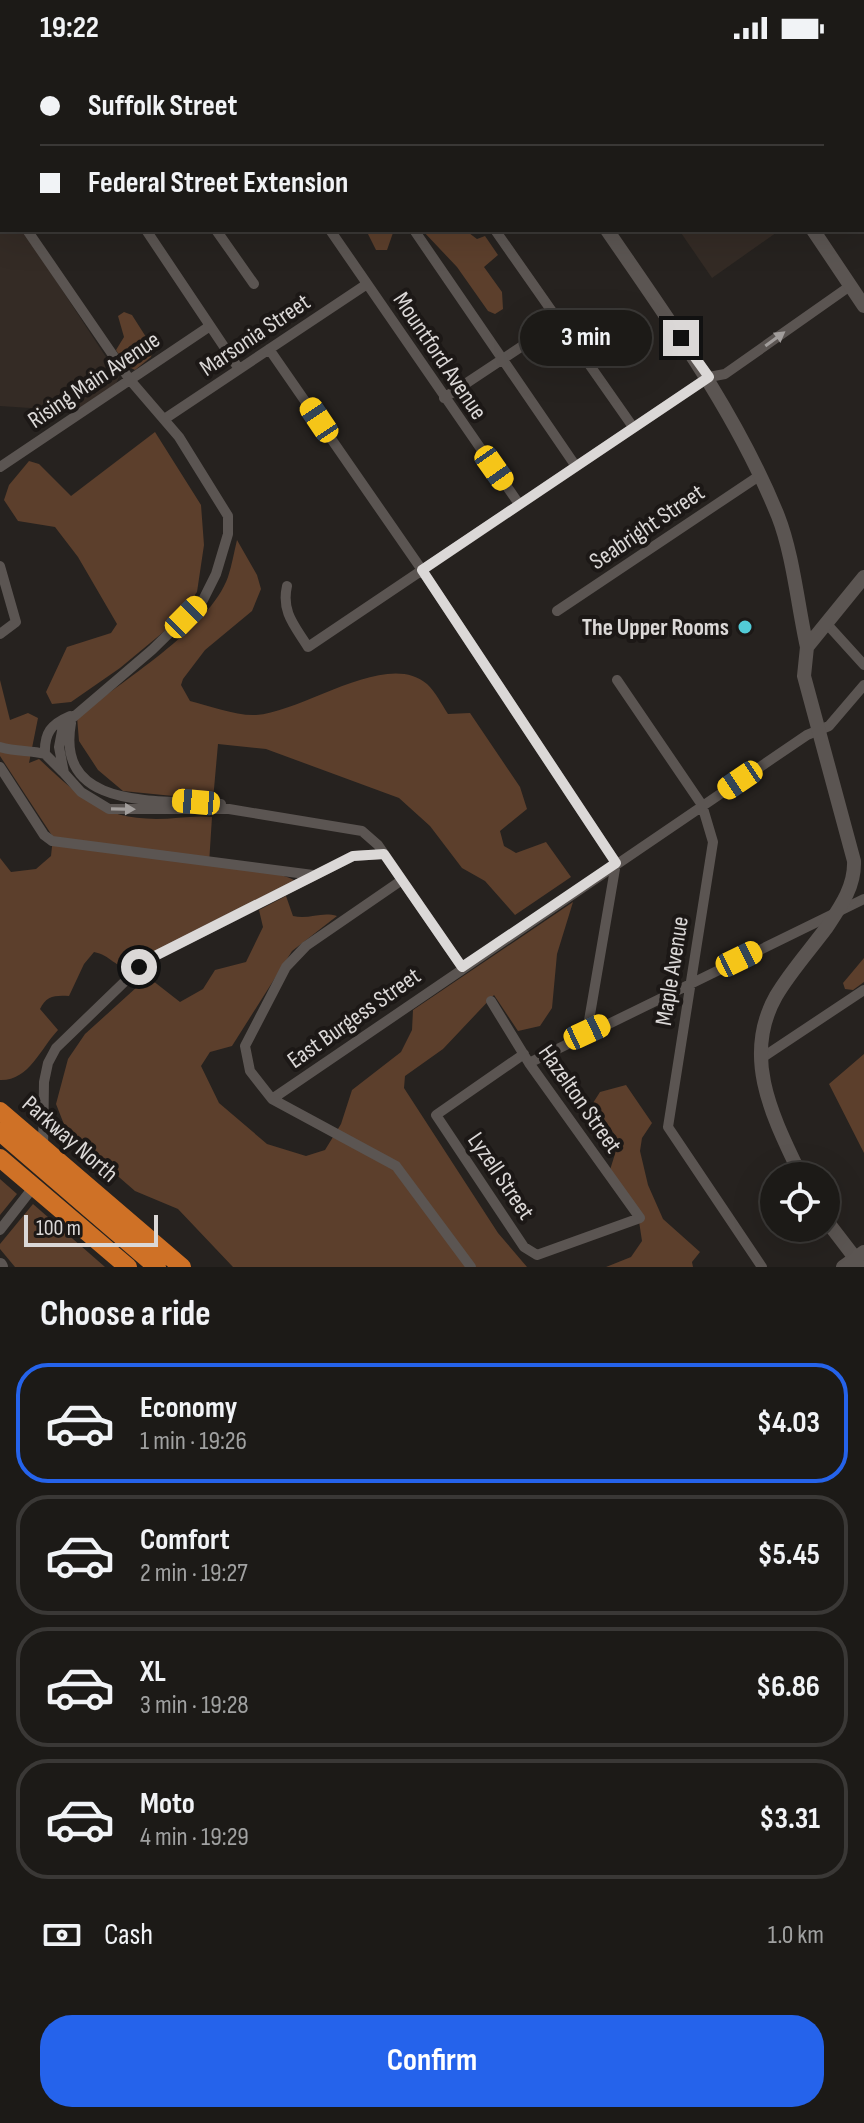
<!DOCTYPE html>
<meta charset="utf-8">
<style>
:root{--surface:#1c1a17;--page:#252320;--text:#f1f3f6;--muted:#a0a1a1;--line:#3a3836;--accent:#2563eb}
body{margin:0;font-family:"Sofia Sans Condensed",sans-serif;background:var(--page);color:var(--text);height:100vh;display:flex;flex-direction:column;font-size:30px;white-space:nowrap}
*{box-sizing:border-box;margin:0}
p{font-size:26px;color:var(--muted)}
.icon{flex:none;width:44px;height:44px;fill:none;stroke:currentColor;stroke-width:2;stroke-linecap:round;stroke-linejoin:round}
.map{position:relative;height:1211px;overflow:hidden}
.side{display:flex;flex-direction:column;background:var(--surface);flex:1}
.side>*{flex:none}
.hud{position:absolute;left:0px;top:0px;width:864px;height:176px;box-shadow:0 8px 32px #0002,0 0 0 2px var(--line);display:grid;align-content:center;height:176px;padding:0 40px;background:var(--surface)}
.fabs{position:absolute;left:760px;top:1106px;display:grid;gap:16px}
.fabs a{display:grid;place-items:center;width:80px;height:80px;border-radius:50%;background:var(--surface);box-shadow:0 8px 32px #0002,0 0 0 2px var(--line);font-size:40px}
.scale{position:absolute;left:24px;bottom:20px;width:134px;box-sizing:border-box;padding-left:8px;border:4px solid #dbd8d7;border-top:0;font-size:22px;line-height:28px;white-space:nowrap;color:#dbd8d7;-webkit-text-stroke:6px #1c1816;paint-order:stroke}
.end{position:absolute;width:36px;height:36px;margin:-18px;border:10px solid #dbd8d7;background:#111;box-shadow:0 0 0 4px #111}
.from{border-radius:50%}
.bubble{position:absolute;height:56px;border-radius:28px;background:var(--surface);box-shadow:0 8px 32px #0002,0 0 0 2px var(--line);font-size:26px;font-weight:700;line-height:56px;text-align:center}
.car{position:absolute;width:24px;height:48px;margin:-24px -12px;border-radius:10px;box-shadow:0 0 6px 2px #0007;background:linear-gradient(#f5c518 24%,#345 0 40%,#f5c518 0 76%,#345 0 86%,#f5c518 0)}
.hud b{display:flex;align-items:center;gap:28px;height:76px;font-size:30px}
.hud b+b{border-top:2px solid var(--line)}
.hud i{width:20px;height:20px;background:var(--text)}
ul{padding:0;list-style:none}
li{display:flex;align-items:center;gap:24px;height:120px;margin:0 16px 12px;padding:0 24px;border:4px solid var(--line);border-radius:32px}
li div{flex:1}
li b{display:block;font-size:30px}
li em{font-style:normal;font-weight:700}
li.active{border-color:var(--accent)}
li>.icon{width:72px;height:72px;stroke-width:1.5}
h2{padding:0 40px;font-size:36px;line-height:96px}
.pay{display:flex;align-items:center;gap:20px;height:88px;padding:0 40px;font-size:30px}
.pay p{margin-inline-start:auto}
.action{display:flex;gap:16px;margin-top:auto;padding:16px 40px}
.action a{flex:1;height:92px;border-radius:32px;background:var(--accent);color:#fff;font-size:32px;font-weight:700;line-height:92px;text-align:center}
.status{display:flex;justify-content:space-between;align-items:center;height:56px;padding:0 40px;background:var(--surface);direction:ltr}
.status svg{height:22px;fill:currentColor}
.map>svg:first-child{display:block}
.built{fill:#342b25}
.green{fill:#5c3f2c}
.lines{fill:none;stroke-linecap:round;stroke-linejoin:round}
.street{stroke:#5b5552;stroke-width:10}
.secondary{stroke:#5b5552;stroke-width:14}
.highway{stroke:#cf7126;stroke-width:18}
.oneway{fill:#a19d9b}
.route{stroke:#dbd8d7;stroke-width:10}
.poi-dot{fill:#52cbd7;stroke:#1c1816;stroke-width:3}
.labels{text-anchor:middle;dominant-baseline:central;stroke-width:8;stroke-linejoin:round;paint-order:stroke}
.street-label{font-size:24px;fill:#dbd8d7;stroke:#1c1816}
.poi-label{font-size:24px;font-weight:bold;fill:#dbd8d7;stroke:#1c1816;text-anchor:end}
</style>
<div class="status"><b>19:22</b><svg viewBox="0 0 49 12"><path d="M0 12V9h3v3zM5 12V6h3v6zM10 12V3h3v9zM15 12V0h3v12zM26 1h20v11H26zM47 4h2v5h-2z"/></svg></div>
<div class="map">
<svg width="864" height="1211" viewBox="0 0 864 1211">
<rect width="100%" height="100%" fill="#26221f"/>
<!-- built -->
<path class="built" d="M0,152L2,174H23L119,321L116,328L75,355L0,350Z
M679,174H780L712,222Z"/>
<!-- green -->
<path class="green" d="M366,174H394L387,194H376Z
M422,174H465L477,183L485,180L498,199L484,211L502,236L503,253L495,258L488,255L457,211Z
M124,256L132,259L153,292L151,301L135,314L125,309L116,294L124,281L118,260Z
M155,376L201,449L204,489L197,536L173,568L120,612L71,646L52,648L46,636L67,591L111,577L117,568L78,501L55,471L18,465L4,444L9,429L29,405L39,408L71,440Z
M237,484L257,519L261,533L252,555L205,594L183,623L181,629L190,645C210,650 236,660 256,659C303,656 387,593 427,628C435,635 442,649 448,658L470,657L520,731L527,753L500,775L504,790L516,797L546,786L571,821L515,859L485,825L462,812L430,770L399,742L266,693L218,688L213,744L123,735L98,714L79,685L77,661C119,627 210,572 228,521C232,509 234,496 237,484Z
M0,624L10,664L28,657L38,662L29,707L39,703C79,740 99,762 156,763C175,763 193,759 212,761L209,808C227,810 285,816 295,825L132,914C116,912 110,899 94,896L84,908L69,940C55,939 46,940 40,953L58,974C40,993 29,1025 0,1024V802L11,816L36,813L51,800L53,781L0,700Z
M286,840L293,860C309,864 321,855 337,860L292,895L232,990L210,996L201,1010L219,1047L267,1088L306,1100L325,1094L341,1068L352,1034L401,996L412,974L413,954L573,846L557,898L552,952L540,970L518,975L494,939L443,993L405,1020L404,1032L498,1177L527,1211H233L178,1153L135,1135L67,1076L56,1048L68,1003L85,978L148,921L180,946L203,933L215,914L246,906L263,871L259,854Z
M864,902V926L853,934L845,933L843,927Z
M864,998V1097L829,1028Z
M626,1029L652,1067L642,1082L640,1095L648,1129L663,1163L700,1196L692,1206L693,1211H606L631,1201L642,1185L637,1152L610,1114L619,1085L593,1047L600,1036Z
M0,1123L17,1138L0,1159Z
M33,1148L105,1211H15L0,1193V1188Z"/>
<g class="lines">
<!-- street -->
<path class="street" d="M28,0L29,2
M232,0L233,2
M367,0L369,2
M626,0L627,2
M693,0L694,2
M170,2L173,0
M314,2L316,0
M415,2L418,0
M803,2L806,0
M0,133L2,136
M27,174L130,324L179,381L228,460V478L216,518L203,544L152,594L63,670L59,691L64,717L81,736L109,753H229L362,775L378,789L462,911
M146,174L239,313
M216,174L254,228
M330,174L519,448
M414,174L575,409
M495,174L633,371
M269,293L422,514L616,807L587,976
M444,342L560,265
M166,362L367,228
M0,411L210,270
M0,510L16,566L0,578
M287,530C281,556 295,570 308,591L709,321L725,318L850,230
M557,555L759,420
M826,567L864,609
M617,624L702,749L713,786L668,1071L762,1211
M71,667C55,756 160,743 221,748
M0,691C17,696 29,694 45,698
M0,711L44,779L52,785L313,819
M63,716L45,698C44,677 51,668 70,660
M402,824L306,890L286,911L245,990L250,1015L272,1043L396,1110L471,1211
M491,945L529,1007L640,1162L537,1199L524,1191L436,1059L524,998
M760,1003L864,934
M529,1007L864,843
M272,1043L807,679L829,670L864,629
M43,1095L44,1026L48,1007L56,992L147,904L353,800L384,798
M0,1174L35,1129"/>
<!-- secondary -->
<path class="secondary" d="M455,0L457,2
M862,49L864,48
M607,174C670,266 736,356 778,460C793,498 798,551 807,591
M813,174L864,250
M801,1120C774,1063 741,1002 776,940C790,916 810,894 827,871C841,850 855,830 854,805L804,620L807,591L864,521
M826,1164L862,1211
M0,1209L1,1211
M843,1211L864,1196"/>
<!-- highway -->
<path class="highway" d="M0,1055L182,1211
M0,1076L157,1211
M0,1102L128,1211"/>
</g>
<!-- one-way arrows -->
<defs><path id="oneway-solid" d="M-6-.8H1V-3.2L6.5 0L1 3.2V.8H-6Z" transform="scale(2)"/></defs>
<g class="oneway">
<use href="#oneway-solid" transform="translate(775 283) rotate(-36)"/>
<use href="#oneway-solid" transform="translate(123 753) rotate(1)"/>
</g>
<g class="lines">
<!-- route -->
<path class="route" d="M139,911L147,904L353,800L384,798L462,911L616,807L422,514L709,321L681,282"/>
</g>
<!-- markers -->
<circle class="poi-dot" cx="745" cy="571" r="8"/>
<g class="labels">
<!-- street labels -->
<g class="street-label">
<text transform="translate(255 279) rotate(-34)">Marsonia Street</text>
<text transform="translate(440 300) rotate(56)">Mountford Avenue</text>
<text transform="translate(94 324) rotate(-34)">Rising Main Avenue</text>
<text transform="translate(647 471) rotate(-34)">Seabright Street</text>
<text transform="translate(672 915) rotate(-81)">Maple Avenue</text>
<text transform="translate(354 962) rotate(-35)">East Burgess Street</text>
<text transform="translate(580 1043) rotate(55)">Hazelton Street</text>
<text transform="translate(70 1083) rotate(41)">Parkway North</text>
<text transform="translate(501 1120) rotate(56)">Lyzell Street</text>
</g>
<!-- poi labels -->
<g class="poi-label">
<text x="729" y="571">The Upper Rooms</text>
</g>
</g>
</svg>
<div class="fabs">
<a><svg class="icon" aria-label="locate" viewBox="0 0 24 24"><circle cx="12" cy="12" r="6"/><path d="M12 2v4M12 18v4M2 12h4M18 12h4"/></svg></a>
</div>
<div class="scale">100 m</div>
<i class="end from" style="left:139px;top:911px"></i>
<i class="end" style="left:681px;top:282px"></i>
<div class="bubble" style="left:520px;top:254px;width:132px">3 min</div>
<i class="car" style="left:319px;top:364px;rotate:326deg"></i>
<i class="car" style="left:494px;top:412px;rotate:145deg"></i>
<i class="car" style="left:186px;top:561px;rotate:45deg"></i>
<i class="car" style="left:740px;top:724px;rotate:236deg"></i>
<i class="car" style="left:196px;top:746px;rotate:275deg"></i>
<i class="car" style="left:739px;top:903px;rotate:64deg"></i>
<i class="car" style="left:587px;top:976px;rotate:65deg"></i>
<div class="hud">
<b><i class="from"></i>Suffolk Street</b>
<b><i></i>Federal Street Extension</b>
</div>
</div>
<section class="side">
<h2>Choose a ride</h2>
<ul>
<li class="active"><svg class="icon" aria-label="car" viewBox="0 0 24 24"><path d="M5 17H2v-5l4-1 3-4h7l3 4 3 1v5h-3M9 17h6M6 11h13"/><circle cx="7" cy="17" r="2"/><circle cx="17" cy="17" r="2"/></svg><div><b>Economy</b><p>1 min · 19:26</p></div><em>$4.03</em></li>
<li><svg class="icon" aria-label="car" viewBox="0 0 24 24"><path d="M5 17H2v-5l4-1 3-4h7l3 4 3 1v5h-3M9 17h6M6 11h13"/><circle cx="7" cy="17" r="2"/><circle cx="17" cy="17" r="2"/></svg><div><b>Comfort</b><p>2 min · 19:27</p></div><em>$5.45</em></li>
<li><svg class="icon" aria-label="car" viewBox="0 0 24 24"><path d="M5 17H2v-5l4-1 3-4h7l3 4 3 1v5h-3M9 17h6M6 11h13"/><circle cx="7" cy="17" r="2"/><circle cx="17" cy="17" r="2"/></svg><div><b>XL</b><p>3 min · 19:28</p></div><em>$6.86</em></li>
<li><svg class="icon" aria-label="car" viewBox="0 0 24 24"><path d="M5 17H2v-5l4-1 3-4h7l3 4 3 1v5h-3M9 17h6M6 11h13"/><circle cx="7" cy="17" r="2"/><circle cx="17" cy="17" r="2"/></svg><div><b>Moto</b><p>4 min · 19:29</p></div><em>$3.31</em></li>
</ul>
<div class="pay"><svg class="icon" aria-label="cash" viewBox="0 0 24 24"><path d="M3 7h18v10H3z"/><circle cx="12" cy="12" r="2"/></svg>Cash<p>1.0 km</p></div>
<div class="action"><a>Confirm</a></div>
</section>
